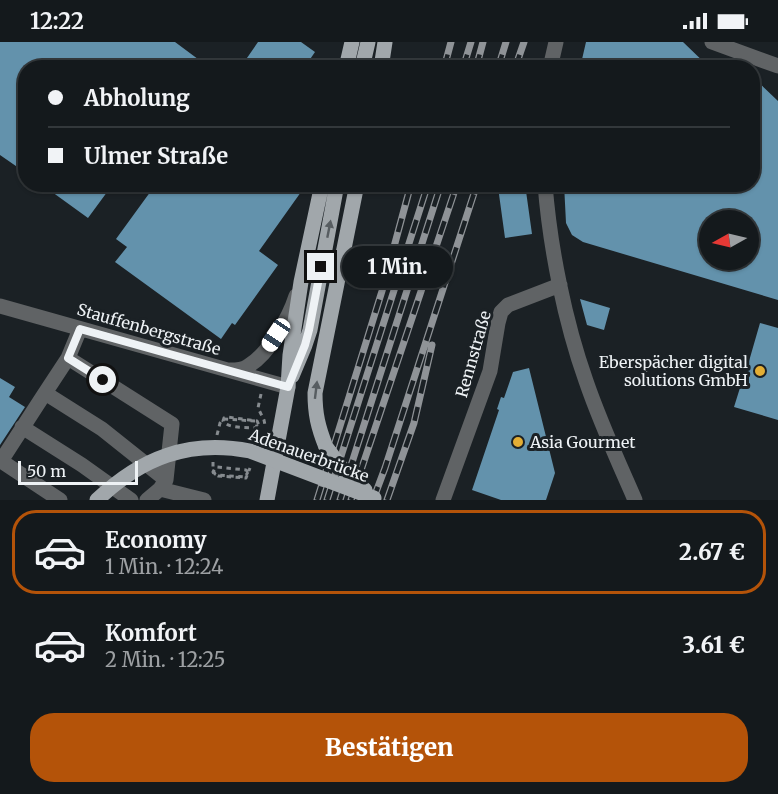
<!DOCTYPE html>
<html lang="de">
<meta charset="utf-8">
<style>
:root{--surface:#14191c;--page:#1d2225;--text:#f1f3f6;--muted:#9da0a3;--line:#33383b;--accent:#b45309}
body{margin:0;font-family:Merriweather,serif;background:var(--page);color:var(--text);height:100vh;display:flex;flex-direction:column;font-size:22px;white-space:nowrap}
*{box-sizing:border-box;margin:0}
p{font-size:20px;color:var(--muted)}
.icon{flex:none;width:33px;height:33px;fill:none;stroke:currentColor;stroke-width:2;stroke-linecap:round;stroke-linejoin:round}
.map{position:relative;height:458px;overflow:hidden}
.drawer{display:flex;flex-direction:column;background:var(--surface);flex:1}
.drawer>*{flex:none}
.top-card{position:absolute;left:18px;top:18px;width:742px;height:132px;border-radius:24px;box-shadow:0 2px 4px #0004,0 0 0 2px var(--line);display:grid;align-content:center;height:132px;padding:0 30px;background:var(--surface)}
.needle{width:39px;rotate:262deg}
.fabs{position:absolute;left:699px;top:168px;display:grid;gap:12px}
.fabs a{display:grid;place-items:center;width:60px;height:60px;border-radius:50%;background:var(--surface);box-shadow:0 2px 4px #0004,0 0 0 2px var(--line);font-size:30px}
.scale{position:absolute;left:18px;bottom:15px;width:120px;box-sizing:border-box;padding-left:6px;border:3px solid #eef2f5;border-top:0;font-size:16px;line-height:21px;white-space:nowrap;color:#eef2f5;-webkit-text-stroke:4px #1b2125;paint-order:stroke}
.end{position:absolute;width:27px;height:27px;margin:-14px;border:8px solid #eef2f5;background:#111;box-shadow:0 0 0 3px #111}
.from{border-radius:50%}
.bubble{position:absolute;height:42px;border-radius:21px;background:var(--surface);box-shadow:0 2px 4px #0004,0 0 0 2px var(--line);font-size:20px;font-weight:800;line-height:42px;text-align:center}
.car{position:absolute;width:18px;height:36px;margin:-18px -9px;border-radius:8px;box-shadow:0 0 4px 2px #0007;background:linear-gradient(#fff 24%,#345 0 40%,#fff 0 76%,#345 0 86%,#fff 0)}
.top-card b{display:flex;align-items:center;gap:21px;height:57px;font-size:22px}
.top-card b+b{border-top:2px solid var(--line)}
.top-card i{width:15px;height:15px;background:var(--text)}
ul{padding:10px 0 0;list-style:none}
li{display:flex;align-items:center;gap:18px;height:84px;margin:0 12px 9px;padding:0 18px;border:3px solid transparent;border-radius:24px}
li div{flex:1}
li b{display:block;font-size:22px}
li em{font-style:normal;font-weight:800}
li.active{border-color:var(--accent)}
li>.icon{width:54px;height:54px;stroke-width:1.5}
.primary-button{display:flex;gap:12px;margin-top:auto;padding:12px 30px}
.primary-button a{flex:1;height:69px;border-radius:24px;background:var(--accent);color:#fff;font-size:24px;font-weight:800;line-height:69px;text-align:center}
.status{display:flex;justify-content:space-between;align-items:center;height:42px;padding:0 30px;background:var(--surface);direction:ltr}
.status svg{height:16px;fill:currentColor}
.map>svg:first-child{display:block}
.building{fill:#6392ac;fill-rule:evenodd}
.lines{fill:none;stroke-linecap:round;stroke-linejoin:round}
.path{stroke:#868b8f;stroke-width:3;stroke-dasharray:4.5 4.5;stroke-linecap:butt}
.minor{stroke:#606365;stroke-width:15}
.major{stroke:#a1a7ab;stroke-width:15}
.rail-casing{stroke:#8f9397;stroke-width:7}
.rail{stroke:#1b2125;stroke-width:4.5;stroke-dasharray:14;stroke-linecap:butt}
.path-bridge{stroke:#868b8f;stroke-width:3;stroke-dasharray:4.5 4.5;stroke-linecap:butt}
.major-bridge{stroke:#a1a7ab;stroke-width:15}
.oneway{fill:#575d61}
.route{stroke:#eef2f5;stroke-width:8}
.poi-dot{fill:#e3ae35;stroke:#1b2125;stroke-width:2}
.labels{text-anchor:middle;dominant-baseline:central;stroke-width:6;stroke-linejoin:round;paint-order:stroke}
.street-label{font-size:16px;fill:#eef2f5;stroke:#1b2125}
.poi-label{font-size:16px;fill:#eef2f5;stroke:#1b2125;text-anchor:end}
</style>
<div class="status"><b>12:22</b><svg viewBox="0 0 49 12"><path d="M0 12V9h3v3zM5 12V6h3v6zM10 12V3h3v9zM15 12V0h3v12zM26 1h20v11H26zM47 4h2v5h-2z"/></svg></div>
<div class="map">
<svg width="778" height="458" viewBox="0 0 778 458">
<rect width="100%" height="100%" fill="#1b2125"/>
<!-- building -->
<path class="building" d="M0,0H175L210,26H26V131L0,113Z
M258,0H301L315,10L304,26H240Z
M586,0H683L710,26H580Z
M753,35L778,59V258L583,200L572,193L566,181L564,142H753ZM710,178H748V218H710Z
M41,142H113L88,176Z
M156,142H290L301,150L259,209L278,223L235,283L232,281L221,297L115,220L127,205L116,197Z
M519,142H525L532,192L505,196L498,145Z
M580,257L610,266L604,288L587,283Z
M760,281L778,286V378L734,365L744,333H745Z
M529,326L555,431L546,458H501L472,448L499,368L497,367L501,355L504,356L513,330Z
M0,336L15,345L9,355L25,365L0,403Z"/>
<g class="lines">
<!-- path -->
<path class="path" d="M261,352L258,366L264,378L265,383
M217,393L220,381L223,377L256,379L257,384
M213,420V428L215,432L217,433L245,435L248,430"/>
<!-- minor -->
<path class="minor" d="M712,0L778,24
M550,26L556,0
M545,142C550,206 565,280 586,339C600,380 618,419 635,458
M0,264L288,345
M80,287L68,316L45,351L102,387L166,438L160,447
M68,316L172,382L166,438
M230,328C237,328 243,328 248,324C268,313 289,276 296,254
M45,351L1,419L60,458
M22,385L82,423L131,458
M147,458L160,447L204,458
M443,458L490,329L498,281L501,270L508,263L560,243"/>
<!-- major -->
<path class="major" d="M346,26L352,0
M362,26L368,0
M381,26L385,0
M292,334L305,303L310,288L337,142
M326,405C318,385 315,372 315,351L357,142
M267,458L288,345L290,313L301,240L322,142"/>
<!-- rail casing -->
<g class="rail-casing">
<path id="rail" d="M444,26L451,0
M463,26L471,0
M476,26L483,0
M498,26L506,0
M515,26L524,0
M317,458L382,249L411,142
M327,458L428,142
M340,458L441,142
M351,458L457,142
M373,458L385,426L477,142
M387,458L414,381L432,303"/>
</g>
<!-- rail -->
<use href="#rail" class="rail"/>
<!-- path-bridge -->
<path class="path-bridge" d="M257,384L255,386C245,385 229,387 223,379L224,376L227,375L257,379L259,383L257,393L287,402L313,413
M248,430L246,428L217,425L215,426L213,430L214,432L218,434L246,436L250,426"/>
<!-- major-bridge -->
<path class="major-bridge" d="M326,405L344,429L365,448
M97,458C141,416 189,397 250,409L374,456"/>
</g>
<!-- one-way arrows -->
<defs><path id="oneway-solid" d="M-6-.8H1V-3.2L6.5 0L1 3.2V.8H-6Z" transform="scale(1.5)"/></defs>
<g class="oneway">
<use href="#oneway-solid" transform="translate(329 187) rotate(-79)"/>
<use href="#oneway-solid" transform="translate(316 348) rotate(-83)"/>
</g>
<g class="lines">
<!-- route -->
<path class="route" d="M103,338L68,316L80,287L288,345L305,303L309,288L321,225"/>
</g>
<!-- markers -->
<g class="poi-dot">
<circle cx="760" cy="329" r="6"/>
<circle cx="518" cy="400" r="6"/>
</g>
<g class="labels">
<!-- street labels -->
<g class="street-label">
<text transform="translate(149 287) rotate(16)">Stauffenbergstraße</text>
<text transform="translate(473 312) rotate(-74)">Rennstraße</text>
<text transform="translate(309 413) rotate(20)">Adenauerbrücke</text>
</g>
<!-- poi labels -->
<g class="poi-label">
<text x="748" y="320">Eberspächer digital<tspan x="748" dy="18">solutions GmbH</tspan></text>
<text x="530" y="400" text-anchor="start">Asia Gourmet</text>
</g>
</g>
</svg>
<div class="fabs">
<a><svg class="needle" viewBox="-14 -14 28 28"><path d="M0-13l5 13h-10z" fill="#e53935"/><path d="M0 13l5-13h-10z" fill="#9da0a3"/></svg></a>
</div>
<div class="scale">50 m</div>
<i class="end from" style="left:103px;top:338px"></i>
<i class="end" style="left:321px;top:225px"></i>
<div class="bubble" style="left:342px;top:204px;width:111px">1 Min.</div>
<i class="car" style="left:276px;top:293px;rotate:214deg"></i>
<div class="top-card">
<b><i class="from"></i>Abholung</b>
<b><i></i>Ulmer Straße</b>
</div>
</div>
<section class="drawer">
<ul>
<li class="active"><svg class="icon" aria-label="car" viewBox="0 0 24 24"><path d="M5 17H2v-5l4-1 3-4h7l3 4 3 1v5h-3M9 17h6M6 11h13"/><circle cx="7" cy="17" r="2"/><circle cx="17" cy="17" r="2"/></svg><div><b>Economy</b><p>1 Min. · 12:24</p></div><em>2.67 €</em></li>
<li><svg class="icon" aria-label="car" viewBox="0 0 24 24"><path d="M5 17H2v-5l4-1 3-4h7l3 4 3 1v5h-3M9 17h6M6 11h13"/><circle cx="7" cy="17" r="2"/><circle cx="17" cy="17" r="2"/></svg><div><b>Komfort</b><p>2 Min. · 12:25</p></div><em>3.61 €</em></li>
</ul>
<div class="primary-button"><a>Bestätigen</a></div>
</section>
